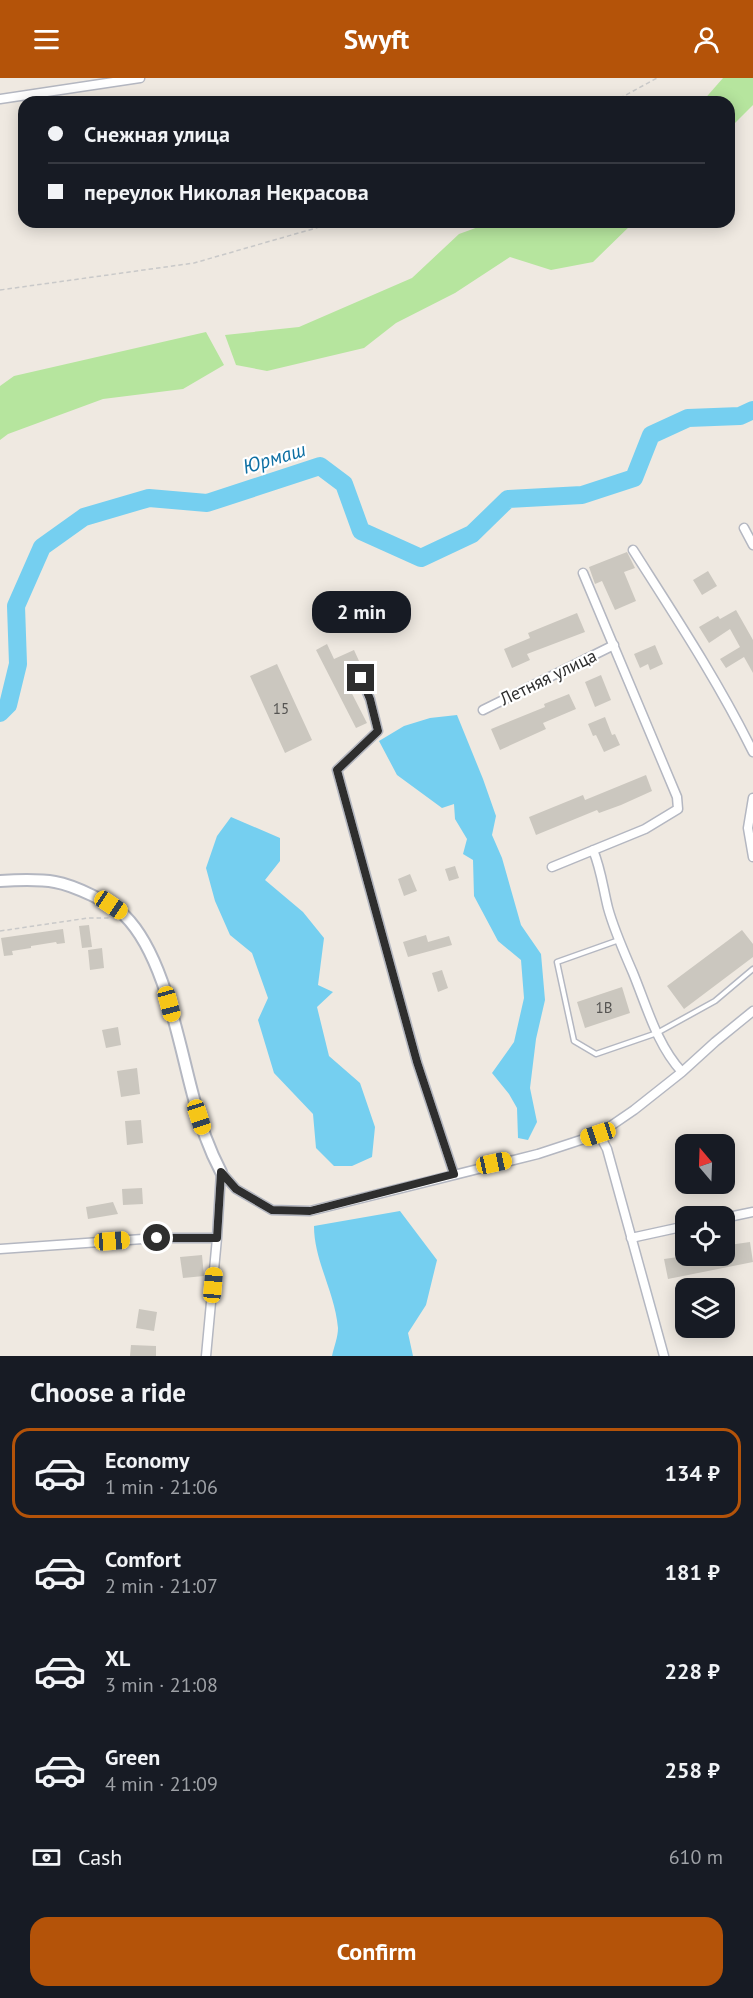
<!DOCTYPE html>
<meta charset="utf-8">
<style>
:root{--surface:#171b24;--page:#242831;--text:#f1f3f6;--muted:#9ea1a6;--line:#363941;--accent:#b45309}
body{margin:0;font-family:"PT Sans",sans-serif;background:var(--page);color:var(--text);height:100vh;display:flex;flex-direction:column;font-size:22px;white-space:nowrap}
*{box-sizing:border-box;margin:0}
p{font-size:20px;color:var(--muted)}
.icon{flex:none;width:33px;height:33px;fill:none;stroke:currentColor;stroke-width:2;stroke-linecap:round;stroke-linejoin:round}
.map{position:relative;height:1278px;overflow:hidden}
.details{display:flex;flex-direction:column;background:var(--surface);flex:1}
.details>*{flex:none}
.top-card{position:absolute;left:18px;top:18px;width:717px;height:132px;border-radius:18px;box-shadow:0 3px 15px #0003;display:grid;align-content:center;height:132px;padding:0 30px;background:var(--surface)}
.needle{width:39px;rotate:341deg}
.buttons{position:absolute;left:675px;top:1056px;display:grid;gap:12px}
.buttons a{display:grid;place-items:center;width:60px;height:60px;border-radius:12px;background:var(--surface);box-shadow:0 3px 15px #0003;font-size:30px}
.end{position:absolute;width:27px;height:27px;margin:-14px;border:8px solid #2e2e2e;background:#fff;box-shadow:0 0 0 3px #fff}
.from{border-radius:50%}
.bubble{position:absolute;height:42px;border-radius:18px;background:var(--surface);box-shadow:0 3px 15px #0003;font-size:20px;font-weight:800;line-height:42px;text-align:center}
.car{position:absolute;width:18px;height:36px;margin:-18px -9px;border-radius:8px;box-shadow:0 0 4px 2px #0007;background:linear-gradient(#f5c518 24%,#345 0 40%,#f5c518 0 76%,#345 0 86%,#f5c518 0)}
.top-card b{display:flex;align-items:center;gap:21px;height:57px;font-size:22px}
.top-card b+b{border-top:2px solid var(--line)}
.top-card i{width:15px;height:15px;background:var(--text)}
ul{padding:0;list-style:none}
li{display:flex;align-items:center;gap:18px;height:90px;margin:0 12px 9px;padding:0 18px;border:3px solid transparent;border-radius:18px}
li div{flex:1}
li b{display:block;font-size:22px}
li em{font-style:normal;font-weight:800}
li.on{border-color:var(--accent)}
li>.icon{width:54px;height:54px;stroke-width:1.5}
h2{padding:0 30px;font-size:27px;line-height:72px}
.pay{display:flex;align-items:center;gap:15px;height:66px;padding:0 30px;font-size:22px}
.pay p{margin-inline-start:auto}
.cta{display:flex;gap:12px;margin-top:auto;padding:12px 30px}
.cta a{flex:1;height:69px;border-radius:18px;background:var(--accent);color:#fff;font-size:24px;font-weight:800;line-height:69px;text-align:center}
header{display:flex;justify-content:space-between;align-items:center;height:78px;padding:0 30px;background:var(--accent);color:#fff;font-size:27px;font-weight:800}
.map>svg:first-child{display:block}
.green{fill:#b6e59e}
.water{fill:#75cff0}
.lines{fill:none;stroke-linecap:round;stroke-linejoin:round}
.river{stroke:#75cff0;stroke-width:18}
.building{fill:#cbc7bf}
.service-casing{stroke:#b4b7c1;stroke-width:7}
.minor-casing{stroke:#b4b7c1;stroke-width:11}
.tertiary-casing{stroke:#b4b7c1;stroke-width:14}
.path{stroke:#c9c9c9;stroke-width:1.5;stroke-dasharray:4.5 3;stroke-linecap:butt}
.service{stroke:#fff;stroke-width:4}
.minor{stroke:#fff;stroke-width:8}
.tertiary{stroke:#fff;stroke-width:10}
.route{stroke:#2e2e2e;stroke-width:8}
.labels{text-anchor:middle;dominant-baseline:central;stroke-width:4.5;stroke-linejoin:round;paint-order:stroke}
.number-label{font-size:15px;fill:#555452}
.street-label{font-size:18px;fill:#2e2e2e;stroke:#fff}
.water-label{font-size:20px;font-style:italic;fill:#0d6fa3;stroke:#fff}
</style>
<header><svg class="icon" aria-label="menu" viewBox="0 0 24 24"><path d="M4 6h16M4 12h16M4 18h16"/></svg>Swyft<svg class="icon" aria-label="person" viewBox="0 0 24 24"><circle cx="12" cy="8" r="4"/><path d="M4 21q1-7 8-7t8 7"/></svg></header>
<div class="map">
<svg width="753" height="1278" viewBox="0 0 753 1278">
<rect width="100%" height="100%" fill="#efe9e1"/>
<!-- green -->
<path class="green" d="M723,0H753V27L729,51V24H702Z
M492,144H549L572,148L576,144H634L593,184L551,192L510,179L455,215L396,245L364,270L267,293L236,287L225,257L299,249L412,200L459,156Z
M206,254L224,287L183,311L103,321L8,356L0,362V308L14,298Z"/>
<!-- water -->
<path class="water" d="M457,637L483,701L496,738L492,757L502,780L521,847L541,876L545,922L536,961L530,1010L537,1044L528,1062L518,1060L517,1030L509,1016L492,995L514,964L524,920L521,882L498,863L474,818L473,782L463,776L467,761L455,741L454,726L442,730L397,697L379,663L404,648L430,640Z
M231,739L280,760V783L265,802L303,834L324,860L318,907L333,914L317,929L329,978L360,1005L375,1049L372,1079L352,1088H334L316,1070L313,1036L274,995L258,942L268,920L252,875L230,857L215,823L206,790L217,758Z
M400,1133L437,1182L426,1227L408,1255L413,1278H332C334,1269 338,1259 338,1250C335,1214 314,1183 314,1148Z"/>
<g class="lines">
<!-- river -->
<path class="river" d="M0,635L8,627L18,586L16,528L42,469L84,439L149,420L207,425L320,388L344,406L361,453L421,480L472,456L508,421L582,417L634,400L651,357L688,340L740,338L753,332"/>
</g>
<!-- building -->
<path class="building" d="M627,474L635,490L624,494L636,523L615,532L602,503L595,506L589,489Z
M708,493L717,508L702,517L693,502Z
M736,532L753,562V595L744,579L726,590L720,581L740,569L730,551L709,565L699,549L718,538L720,541Z
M577,535L585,554L527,576L530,582L512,590L504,571L530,560L528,555Z
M327,566L334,581L354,572L364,594L359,595L345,602L367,645L356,650L316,572Z
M655,567L663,586L650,592L648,586L640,590L634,576Z
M277,586L312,662L285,675L250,598Z
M601,597L611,622L595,629L585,604Z
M569,616L576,631L543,645L546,651L500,672L491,651L545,629L544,626Z
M605,639L612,657L615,656L620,667L604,674L596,657L593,658L588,646Z
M646,697L652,713L621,727L599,735L597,732L536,757L529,739L583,717L585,722Z
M455,788L459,800L449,803L445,791Z
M410,796L417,813L404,818L398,801Z
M89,847L92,869L82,870L79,848Z
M63,851L65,865L57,866L56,864L31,868V870L12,873L13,877L4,878L1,860Z
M742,852L753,866V879L684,931L667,908Z
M426,857L428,864L449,858L452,867L408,879L403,864Z
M102,870L104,890L90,892L88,872Z
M442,892L448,910L438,914L432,895Z
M622,909L630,935L585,950L577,924Z
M118,949L121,967L106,970L102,952Z
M137,990L140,1016L121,1019L117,993Z
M141,1042L143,1065L127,1067L125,1043Z
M142,1110L143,1126L123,1127L122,1111Z
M113,1124L118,1136L88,1141L86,1129Z
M750,1164L753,1184L668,1201L664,1181L685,1178H731L729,1167Z
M202,1177L204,1198L183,1200L180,1179Z
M139,1231L157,1234L154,1253L136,1250Z
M131,1267L156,1268V1278H130Z"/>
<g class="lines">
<!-- service casing -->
<g class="service-casing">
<path id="service" d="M619,862L557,884L574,963L596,976L657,955L715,923L753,891"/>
</g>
<!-- minor casing -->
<g class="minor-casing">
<path id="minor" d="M0,21L140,0
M744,450L753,467
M633,472C675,538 718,603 753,674
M361,601L370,621L378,653L337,692L417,984L454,1096
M483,632L614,567
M753,720L748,750L753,779
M593,772C601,791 603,810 608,830C614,852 624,874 633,895C647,929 657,967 682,994
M552,789L645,751L678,731L677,719L583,495
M599,1056L607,1071L664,1278
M221,1094L236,1111L272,1132L310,1133L538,1076L599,1056L634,1032L682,994L715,964L753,933
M724,1140L753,1134
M631,1160L686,1148
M0,1171L157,1160H217
M206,1278L217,1160L221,1094"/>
</g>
<!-- tertiary casing -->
<g class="tertiary-casing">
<path id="tertiary" d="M0,803C17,802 38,801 55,804C73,807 112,825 125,838C165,878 179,967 194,1021C200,1046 209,1071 221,1094"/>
</g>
<!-- path -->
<path class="path" d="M613,24L657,0
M0,212L194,185L337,144
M0,853L88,840H109"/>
<!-- service -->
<use href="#service" class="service"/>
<!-- minor -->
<use href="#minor" class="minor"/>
<!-- tertiary -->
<use href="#tertiary" class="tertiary"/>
</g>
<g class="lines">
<!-- route -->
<path class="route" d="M157,1160H217L221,1094L236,1111L272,1132L310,1133L454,1096L417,984L337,692L378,653L370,621L361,600"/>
</g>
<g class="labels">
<!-- number labels -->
<g class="number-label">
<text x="281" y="630">15</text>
<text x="604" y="929">1В</text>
</g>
<!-- street labels -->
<g class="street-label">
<text transform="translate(548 599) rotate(-26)">Летняя улица</text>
</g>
<!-- water labels -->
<g class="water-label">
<text transform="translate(274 380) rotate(-17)">Юрмаш</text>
</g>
</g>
</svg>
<div class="buttons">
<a><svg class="needle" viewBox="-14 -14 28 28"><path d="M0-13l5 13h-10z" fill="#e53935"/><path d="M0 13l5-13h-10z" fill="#9ea1a6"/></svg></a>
<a><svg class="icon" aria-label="locate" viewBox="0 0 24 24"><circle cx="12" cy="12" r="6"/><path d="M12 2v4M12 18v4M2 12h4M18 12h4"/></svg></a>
<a><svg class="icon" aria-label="layers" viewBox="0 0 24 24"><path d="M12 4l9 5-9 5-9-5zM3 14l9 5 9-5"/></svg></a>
</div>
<i class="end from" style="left:157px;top:1160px"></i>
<i class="end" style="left:361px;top:600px"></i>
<div class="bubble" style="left:312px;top:513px;width:99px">2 min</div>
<i class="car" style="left:111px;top:827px;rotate:124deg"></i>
<i class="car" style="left:169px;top:926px;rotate:165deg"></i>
<i class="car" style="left:199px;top:1039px;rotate:162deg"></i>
<i class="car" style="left:598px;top:1056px;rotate:252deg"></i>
<i class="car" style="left:494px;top:1085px;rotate:78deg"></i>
<i class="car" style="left:112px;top:1163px;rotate:86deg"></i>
<i class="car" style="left:213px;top:1207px;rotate:5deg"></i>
<div class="top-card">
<b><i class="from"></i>Снежная улица</b>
<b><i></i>переулок Николая Некрасова</b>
</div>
</div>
<section class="details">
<h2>Choose a ride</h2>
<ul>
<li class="on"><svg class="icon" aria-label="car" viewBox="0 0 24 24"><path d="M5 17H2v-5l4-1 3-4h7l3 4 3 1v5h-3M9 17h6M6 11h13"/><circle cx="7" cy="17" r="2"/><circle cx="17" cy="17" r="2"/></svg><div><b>Economy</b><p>1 min · 21:06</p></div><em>134 ₽</em></li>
<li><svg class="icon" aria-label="car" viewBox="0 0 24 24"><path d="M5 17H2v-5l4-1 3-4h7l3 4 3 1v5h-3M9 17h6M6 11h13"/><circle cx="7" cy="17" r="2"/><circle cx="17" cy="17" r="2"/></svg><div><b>Comfort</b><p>2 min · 21:07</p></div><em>181 ₽</em></li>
<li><svg class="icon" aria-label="car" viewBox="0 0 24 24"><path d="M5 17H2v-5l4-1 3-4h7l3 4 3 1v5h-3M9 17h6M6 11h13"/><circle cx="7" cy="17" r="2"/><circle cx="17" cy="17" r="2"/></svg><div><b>XL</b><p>3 min · 21:08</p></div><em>228 ₽</em></li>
<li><svg class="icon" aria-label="car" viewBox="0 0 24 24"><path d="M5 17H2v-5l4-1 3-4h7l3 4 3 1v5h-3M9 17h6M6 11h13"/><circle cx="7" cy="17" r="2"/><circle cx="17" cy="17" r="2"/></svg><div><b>Green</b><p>4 min · 21:09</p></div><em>258 ₽</em></li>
</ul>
<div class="pay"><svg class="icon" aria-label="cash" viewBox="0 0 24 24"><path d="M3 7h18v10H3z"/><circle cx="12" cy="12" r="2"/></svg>Cash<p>610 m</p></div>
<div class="cta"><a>Confirm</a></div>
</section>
